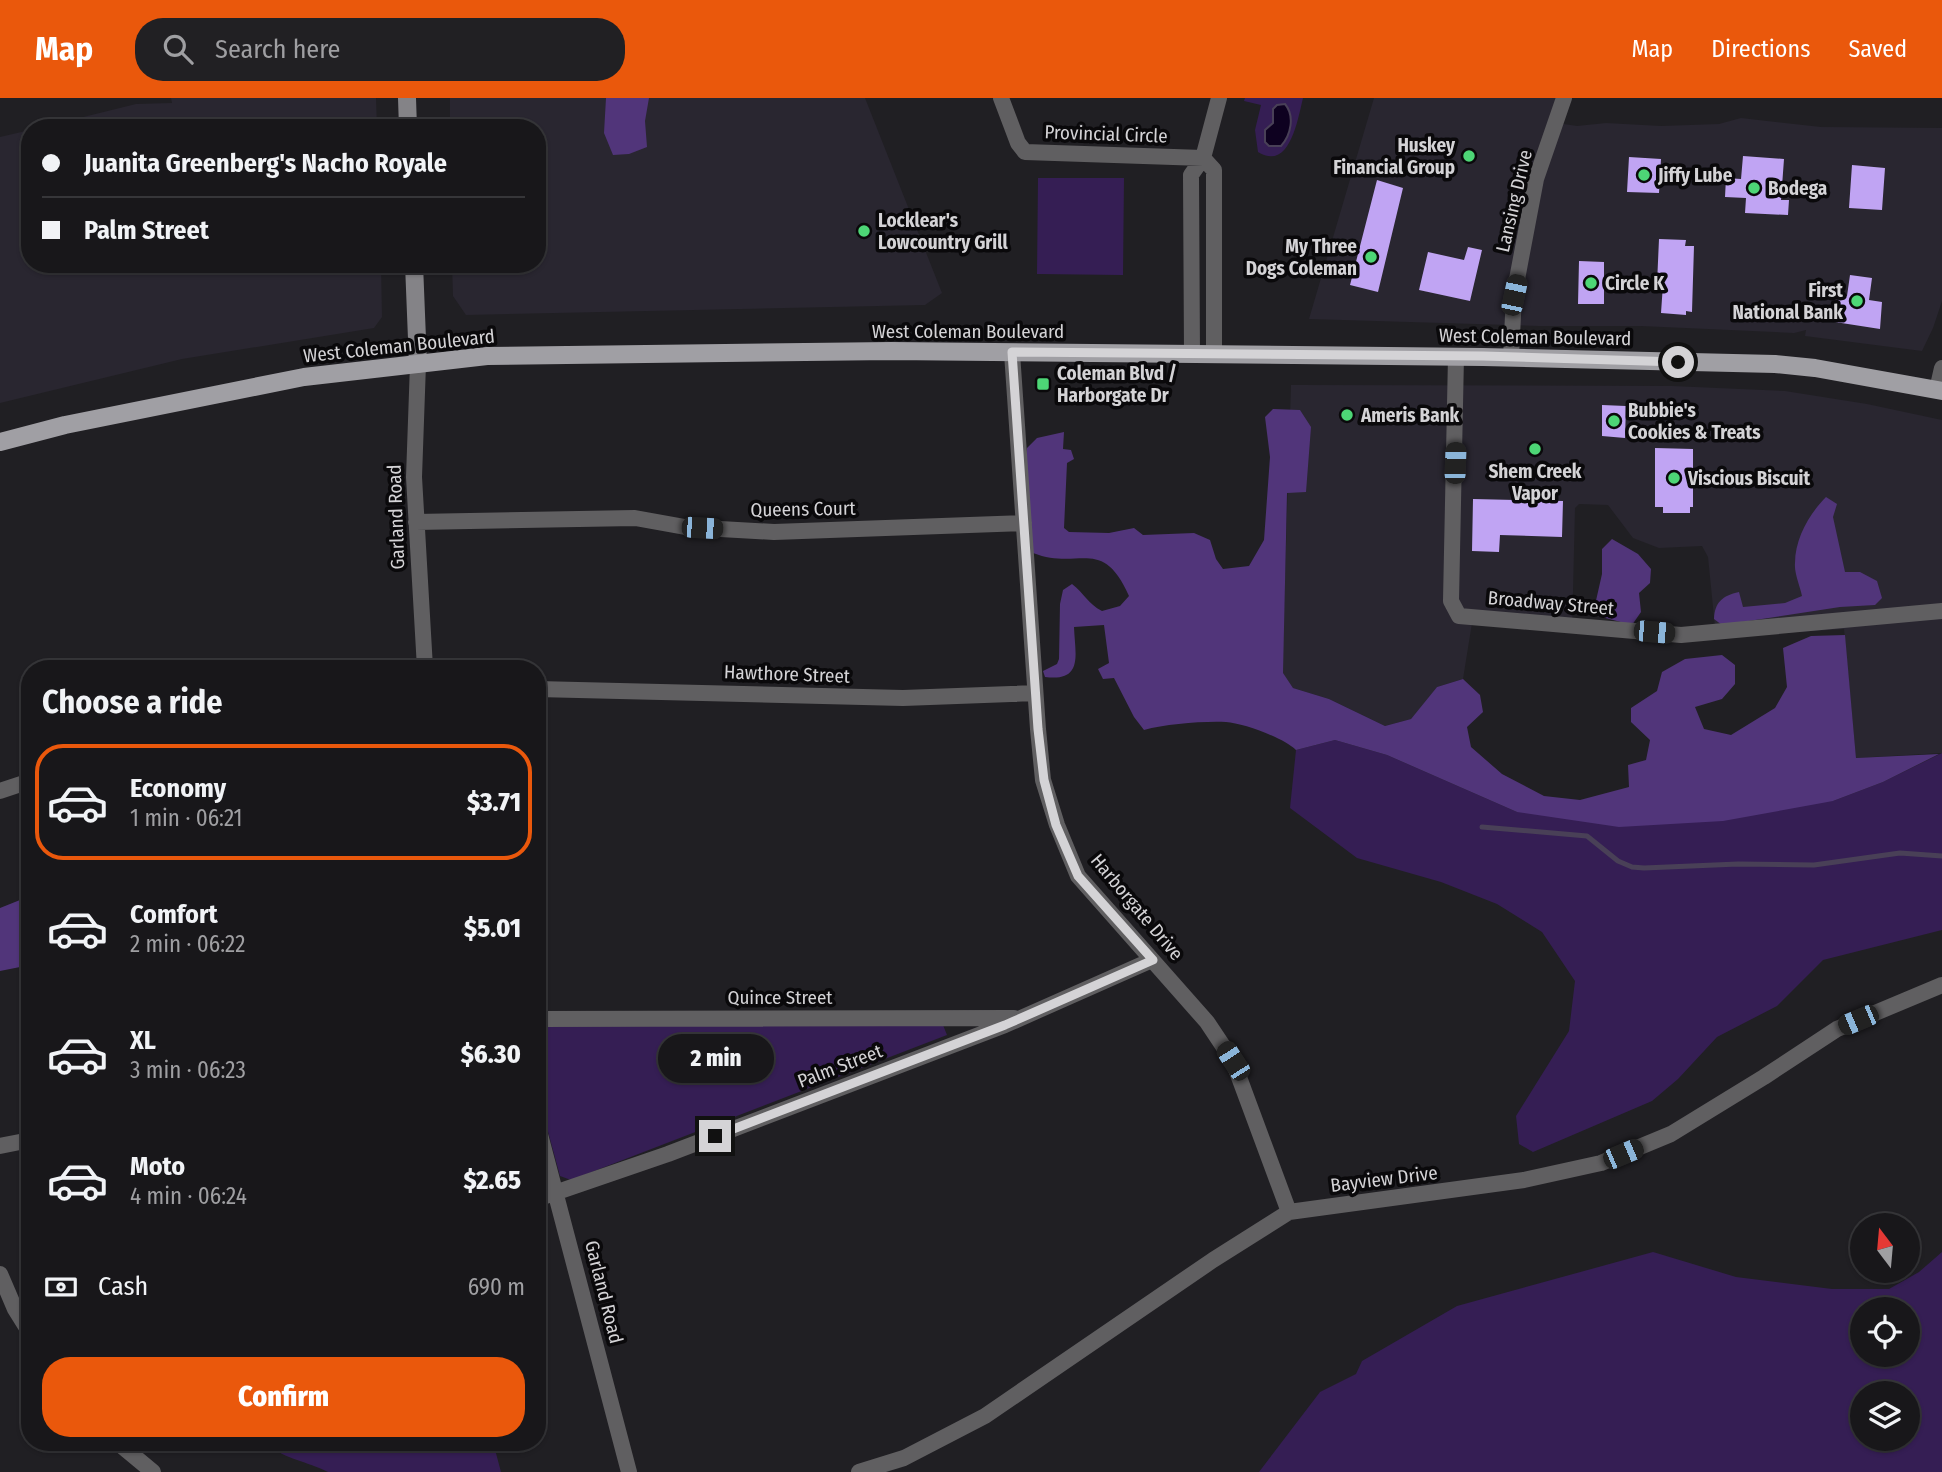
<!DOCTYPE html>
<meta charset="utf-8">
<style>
:root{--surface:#18171a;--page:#212023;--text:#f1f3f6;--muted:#9f9fa2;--line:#363639;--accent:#ea580c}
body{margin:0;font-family:"Fira Sans Condensed",sans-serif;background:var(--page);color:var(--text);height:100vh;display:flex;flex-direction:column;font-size:26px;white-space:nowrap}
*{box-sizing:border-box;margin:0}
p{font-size:23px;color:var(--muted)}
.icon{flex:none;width:38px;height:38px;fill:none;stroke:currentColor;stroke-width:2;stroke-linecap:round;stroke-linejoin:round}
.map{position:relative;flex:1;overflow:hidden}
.side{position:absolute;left:21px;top:562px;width:525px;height:791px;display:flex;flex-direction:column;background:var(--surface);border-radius:28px;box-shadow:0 2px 5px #0004,0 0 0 2px var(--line)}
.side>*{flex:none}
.guide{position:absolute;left:21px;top:21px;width:525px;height:154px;border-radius:28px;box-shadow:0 2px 5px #0004,0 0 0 2px var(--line);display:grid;align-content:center;height:154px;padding:0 21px;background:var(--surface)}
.needle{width:46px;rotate:344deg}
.controls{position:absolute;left:1850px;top:1115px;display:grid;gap:14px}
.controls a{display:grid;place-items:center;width:70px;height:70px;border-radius:50%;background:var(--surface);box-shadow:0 2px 5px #0004,0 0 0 2px var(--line);font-size:35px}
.end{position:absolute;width:32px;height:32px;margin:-16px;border:9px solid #d4d3d6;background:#111;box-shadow:0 0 0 4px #111}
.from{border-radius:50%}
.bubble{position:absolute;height:49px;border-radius:24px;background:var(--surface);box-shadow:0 2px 5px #0004,0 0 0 2px var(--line);font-size:23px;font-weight:800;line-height:49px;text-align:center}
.car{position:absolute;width:21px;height:42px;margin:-21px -10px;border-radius:9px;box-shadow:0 0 5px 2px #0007;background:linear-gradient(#222 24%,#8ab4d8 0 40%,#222 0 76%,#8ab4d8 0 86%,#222 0)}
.guide b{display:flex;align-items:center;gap:24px;height:66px;font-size:26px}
.guide b+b{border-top:2px solid var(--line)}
.guide i{width:18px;height:18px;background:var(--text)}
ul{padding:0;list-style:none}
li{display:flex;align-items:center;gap:21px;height:116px;margin:0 14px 10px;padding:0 7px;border:4px solid transparent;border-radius:28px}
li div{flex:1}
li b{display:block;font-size:26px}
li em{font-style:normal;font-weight:800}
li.on{border-color:var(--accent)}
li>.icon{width:63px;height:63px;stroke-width:1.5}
h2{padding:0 21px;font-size:32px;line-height:84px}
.pay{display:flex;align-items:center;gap:18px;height:77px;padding:0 21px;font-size:26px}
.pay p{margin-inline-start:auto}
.action{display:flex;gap:14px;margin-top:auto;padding:14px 21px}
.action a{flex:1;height:80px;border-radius:28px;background:var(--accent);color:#fff;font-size:28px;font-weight:800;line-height:80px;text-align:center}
header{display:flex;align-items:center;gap:42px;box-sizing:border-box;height:98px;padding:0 35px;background:var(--accent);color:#fff}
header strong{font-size:33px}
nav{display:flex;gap:38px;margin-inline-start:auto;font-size:24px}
.search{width:490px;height:63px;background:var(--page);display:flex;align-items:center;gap:18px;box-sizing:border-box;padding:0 24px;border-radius:28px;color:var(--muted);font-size:26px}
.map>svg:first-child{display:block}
.built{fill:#292630}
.green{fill:#351e54;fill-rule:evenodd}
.forest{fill:#51357a}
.water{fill:#0e0120;stroke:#494057;stroke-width:2}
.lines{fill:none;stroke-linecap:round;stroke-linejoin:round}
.stream{stroke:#494057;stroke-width:5}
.building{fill:#c0a4f3}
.street{stroke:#605f61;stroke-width:16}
.secondary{stroke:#848387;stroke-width:18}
.primary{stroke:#a09fa4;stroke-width:18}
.route{stroke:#d4d3d6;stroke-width:9}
.poi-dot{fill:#4dd676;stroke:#0a090b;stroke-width:2.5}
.labels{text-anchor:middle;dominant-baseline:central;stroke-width:7;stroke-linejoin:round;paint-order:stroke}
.street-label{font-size:19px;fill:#d4d3d6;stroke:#0a090b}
.poi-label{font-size:19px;font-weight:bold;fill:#d4d3d6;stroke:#0a090b;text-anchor:start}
</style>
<header>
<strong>Map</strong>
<div class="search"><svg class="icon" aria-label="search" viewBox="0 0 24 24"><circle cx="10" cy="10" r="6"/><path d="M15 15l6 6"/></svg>Search here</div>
<nav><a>Map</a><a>Directions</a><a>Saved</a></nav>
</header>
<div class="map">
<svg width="1942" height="1374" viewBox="0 0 1942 1374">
<rect width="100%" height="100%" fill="#201f23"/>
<!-- built -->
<path class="built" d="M171,0H376L377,30H39L136,6L172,5Z
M450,0H865L942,195L925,207L466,217L453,198L452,166H537V30H450Z
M1374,0H1564L1557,25L1577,28L1606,25L1661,28L1719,26L1741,20L1821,29L1942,30V203L1933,230L1922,253L1805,238L1806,232L1794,235L1641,228H1539L1309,221Z
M30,32V166H381L382,219L374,230L182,261L0,305V39Z
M1291,287L1672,288L1785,293L1867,306L1942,322V655L1856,660L1844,531L1716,539L1708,459L1702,448L1659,450L1633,440L1608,407L1579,406L1575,410L1572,535L1472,525L1463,581L1437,589L1411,621L1385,628L1329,601L1293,590L1282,575Z"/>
<!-- green -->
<path class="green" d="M1245,0H1303C1298,20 1290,74 1258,54L1255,32L1261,7L1244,3Z
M1038,80H1124L1123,177L1037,176Z
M1335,642L1387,657L1517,714L1833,703L1883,684L1942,655V832L1823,862L1777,908L1717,939L1678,981L1652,1003L1533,1054L1519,1046L1516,1018L1569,933L1575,883L1542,834L1497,806L1441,784L1357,760L1290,710L1296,652Z
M537,927H943L947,937L571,1082L560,1078L537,993Z
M1653,1154L1736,1179L1832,1191H1889L1919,1174L1942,1154V1374H1259L1320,1294L1356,1276L1362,1263L1457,1208ZM1862,1211H1908V1256H1862ZM1862,1295H1908V1340H1862Z
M267,1344H493L501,1374H328C306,1363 288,1362 267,1347Z"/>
<!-- forest -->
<path class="forest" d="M606,0H649L645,23L647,49L629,56L613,57L604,35Z
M1273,311L1300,312L1311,329L1306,394L1287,395L1283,575L1293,590L1329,601L1385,628L1411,621L1437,589L1463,581L1480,597L1483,614L1467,629L1471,649L1502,676L1544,698L1580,702L1629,689L1628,667L1646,662L1650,642L1631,624V610L1657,593L1662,574L1685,561L1722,557L1735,567V586L1722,601L1695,609L1704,631L1731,637L1775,610L1787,589L1783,550L1811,538L1845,537L1856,660L1939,656L1883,684L1833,703L1723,723L1619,729L1517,714L1387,657L1335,642L1296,652C1284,640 1243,625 1226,624C1202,623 1166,626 1144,632L1134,619L1114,580L1103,581L1098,571L1109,565L1104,527L1074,529C1075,556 1084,584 1045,579L1043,573L1057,566L1059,561L1060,506L1063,492L1072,486C1084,495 1088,506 1102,513L1120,508L1129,498C1102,437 1079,473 1033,455L1025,367L1027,350L1037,340L1064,334L1063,351L1071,352L1074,361L1067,365L1064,430L1069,434L1109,435L1134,430L1143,437L1194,435L1210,442L1216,461L1223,471L1249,468L1264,442L1270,359L1265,319Z
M1826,399L1837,406L1833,419L1845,474H1860L1877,483L1882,500L1875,507L1840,509L1722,527L1714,521C1715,504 1722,498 1739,494L1743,509L1785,505L1802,498C1800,488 1794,475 1795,465C1795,440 1810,415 1826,399Z
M1612,441L1638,456L1651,471L1650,485L1639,495L1641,514L1632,527L1598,518L1595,507L1602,476V451Z
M30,798V876L20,869L0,873V810Z"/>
<!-- water -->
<path class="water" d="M1285,6C1295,18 1291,37 1281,48H1269L1265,44V32L1273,25V11L1277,7Z"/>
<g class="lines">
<!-- stream -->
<path class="stream" d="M1482,729L1587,738L1618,763L1632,769L1644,770L1738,766L1814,767L1900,755L1942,758"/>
</g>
<!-- building -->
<path class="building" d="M1743,58L1784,61L1781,102H1789L1788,117L1745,115L1746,100L1725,99L1726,80L1741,81Z
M1629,59L1661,61L1659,95L1627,94Z
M1852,67L1885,70L1882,112L1849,110Z
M1377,82L1403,90L1378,194L1350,187Z
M1659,141L1686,142L1685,148H1694L1692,214L1686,213V217L1661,215L1663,186H1657Z
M1468,149L1482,152L1470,203L1419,192L1428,154L1464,162Z
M1579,163L1604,164V206H1578Z
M1850,177L1872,180L1869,202L1882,204L1880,231L1835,224L1839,197L1847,198Z
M1602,307L1626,308L1625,340L1602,338Z
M1655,350L1693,351V409H1690V415H1663V409H1655Z
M1473,401L1563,403L1562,439L1500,437L1499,454L1472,453Z"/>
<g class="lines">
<!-- street -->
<path class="street" d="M1001,0L1018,45L1025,54L1203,60L1219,0
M1012,255L1038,631L1043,682L1057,727L1078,778L1207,924L1233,963L1289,1114
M1192,256L1191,77L1203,60L1214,72V256
M1456,258L1451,503L1459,518L1681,537L1942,513
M1511,259L1514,197L1536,81L1564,0
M418,266L414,379L425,570
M1937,292L1942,270
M416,424L635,420L685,429L774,434L1024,425
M537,591L903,600L1035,595
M0,693L30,683
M537,921L1014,920
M537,1025L629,1374
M0,1048L30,1042
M537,1101L668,1056L1005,927L1152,862
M0,1176L15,1211L30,1235
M117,1344L153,1374
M859,1374L904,1360L985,1318L1213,1162L1289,1114L1524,1082L1601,1065L1671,1036L1764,979L1837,931L1942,887"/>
<!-- secondary -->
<path class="secondary" d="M407,0L408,30
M414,166L418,266"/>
<!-- primary -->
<path class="primary" d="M0,344L65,327L304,279L487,258L891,253L1483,259L1775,266L1815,270L1942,293"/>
</g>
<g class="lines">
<!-- route -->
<path class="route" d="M715,1038L1005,927L1153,862L1078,778L1056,727L1044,682L1038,631L1012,254L1483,258L1678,264"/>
</g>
<!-- markers -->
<g class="poi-dot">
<circle cx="1469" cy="58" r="7"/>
<circle cx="1644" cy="77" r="7"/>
<circle cx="1754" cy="90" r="7"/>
<circle cx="864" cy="133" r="7"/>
<circle cx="1371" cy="159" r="7"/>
<circle cx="1591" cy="185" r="7"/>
<circle cx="1857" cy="203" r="7"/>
<rect x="1036" y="279" width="14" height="14" rx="3.5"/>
<circle cx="1347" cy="317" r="7"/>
<circle cx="1614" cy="323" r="7"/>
<circle cx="1535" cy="351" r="7"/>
<circle cx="1674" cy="380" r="7"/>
</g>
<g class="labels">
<!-- street labels -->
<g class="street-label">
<text transform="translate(1106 36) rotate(2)">Provincial Circle</text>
<text transform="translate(1514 103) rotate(-77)">Lansing Drive</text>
<text x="968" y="233">West Coleman Boulevard</text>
<text transform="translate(1535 239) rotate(1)">West Coleman Boulevard</text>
<text transform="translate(399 248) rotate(-6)">West Coleman Boulevard</text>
<text transform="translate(803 411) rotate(-1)">Queens Court</text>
<text transform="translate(396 419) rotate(-92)">Garland Road</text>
<text transform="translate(1551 505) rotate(5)">Broadway Street</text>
<text transform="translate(787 576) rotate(2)">Hawthore Street</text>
<text transform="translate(1137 809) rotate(50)">Harborgate Drive</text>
<text x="780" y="899">Quince Street</text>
<text transform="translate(840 968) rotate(-21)">Palm Street</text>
<text transform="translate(1384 1081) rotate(-7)">Bayview Drive</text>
<text transform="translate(604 1194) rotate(76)">Garland Road</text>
</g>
<!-- poi labels -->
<g class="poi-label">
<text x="1455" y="47" text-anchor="end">Huskey<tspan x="1455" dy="22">Financial Group</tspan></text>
<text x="1658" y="77">Jiffy Lube</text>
<text x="1768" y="90">Bodega</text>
<text x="878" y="122">Locklear's<tspan x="878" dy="22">Lowcountry Grill</tspan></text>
<text x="1357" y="148" text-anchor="end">My Three<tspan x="1357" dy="22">Dogs Coleman</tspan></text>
<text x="1605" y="185">Circle K</text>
<text x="1843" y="192" text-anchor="end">First<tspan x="1843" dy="22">National Bank</tspan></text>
<text x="1057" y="275">Coleman Blvd /<tspan x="1057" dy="22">Harborgate Dr</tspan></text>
<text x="1628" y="312">Bubbie's<tspan x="1628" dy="22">Cookies &amp; Treats</tspan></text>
<text x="1361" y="317">Ameris Bank</text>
<text x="1535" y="373" text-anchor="middle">Shem Creek<tspan x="1535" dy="22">Vapor</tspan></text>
<text x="1688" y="380">Viscious Biscuit</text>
</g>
</g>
</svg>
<div class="controls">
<a><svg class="needle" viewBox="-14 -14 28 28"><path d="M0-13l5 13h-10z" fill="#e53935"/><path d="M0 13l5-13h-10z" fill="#9f9fa2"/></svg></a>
<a><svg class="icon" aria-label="locate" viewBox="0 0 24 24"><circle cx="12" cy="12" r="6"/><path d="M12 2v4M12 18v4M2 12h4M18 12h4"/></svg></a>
<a><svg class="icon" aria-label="layers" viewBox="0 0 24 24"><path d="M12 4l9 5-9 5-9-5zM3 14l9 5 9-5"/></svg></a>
</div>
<i class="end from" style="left:1678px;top:264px"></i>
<i class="end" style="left:715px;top:1038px"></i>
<div class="bubble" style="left:658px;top:936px;width:116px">2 min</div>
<i class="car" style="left:1514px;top:197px;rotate:12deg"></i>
<i class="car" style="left:1455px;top:365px;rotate:2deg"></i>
<i class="car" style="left:702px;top:430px;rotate:93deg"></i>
<i class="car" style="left:1654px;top:534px;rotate:95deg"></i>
<i class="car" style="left:1858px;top:922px;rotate:247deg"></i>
<i class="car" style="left:1233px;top:963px;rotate:327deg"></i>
<i class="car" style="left:1623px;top:1056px;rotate:67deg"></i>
<div class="guide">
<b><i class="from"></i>Juanita Greenberg's Nacho Royale</b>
<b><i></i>Palm Street</b>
</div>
<section class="side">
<h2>Choose a ride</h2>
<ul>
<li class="on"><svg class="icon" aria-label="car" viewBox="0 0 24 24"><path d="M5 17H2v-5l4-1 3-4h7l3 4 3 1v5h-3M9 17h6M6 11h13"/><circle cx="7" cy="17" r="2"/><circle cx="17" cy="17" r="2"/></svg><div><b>Economy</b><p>1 min · 06:21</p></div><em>$3.71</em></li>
<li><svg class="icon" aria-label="car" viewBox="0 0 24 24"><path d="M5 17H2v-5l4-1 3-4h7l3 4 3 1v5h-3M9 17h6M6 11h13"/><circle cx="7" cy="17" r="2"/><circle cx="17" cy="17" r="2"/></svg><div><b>Comfort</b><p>2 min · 06:22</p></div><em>$5.01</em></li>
<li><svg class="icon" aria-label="car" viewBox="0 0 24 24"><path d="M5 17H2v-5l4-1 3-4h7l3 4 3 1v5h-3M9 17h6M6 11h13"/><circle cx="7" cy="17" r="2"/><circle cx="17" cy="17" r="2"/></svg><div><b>XL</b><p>3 min · 06:23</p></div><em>$6.30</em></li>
<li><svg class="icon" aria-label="car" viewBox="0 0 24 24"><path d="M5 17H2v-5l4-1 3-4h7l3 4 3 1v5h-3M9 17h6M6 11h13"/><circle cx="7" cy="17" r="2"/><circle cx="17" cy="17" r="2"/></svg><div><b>Moto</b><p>4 min · 06:24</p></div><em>$2.65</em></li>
</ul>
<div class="pay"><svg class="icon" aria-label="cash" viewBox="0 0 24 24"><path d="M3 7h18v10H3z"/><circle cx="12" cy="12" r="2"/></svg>Cash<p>690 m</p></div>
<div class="action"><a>Confirm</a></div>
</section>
</div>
